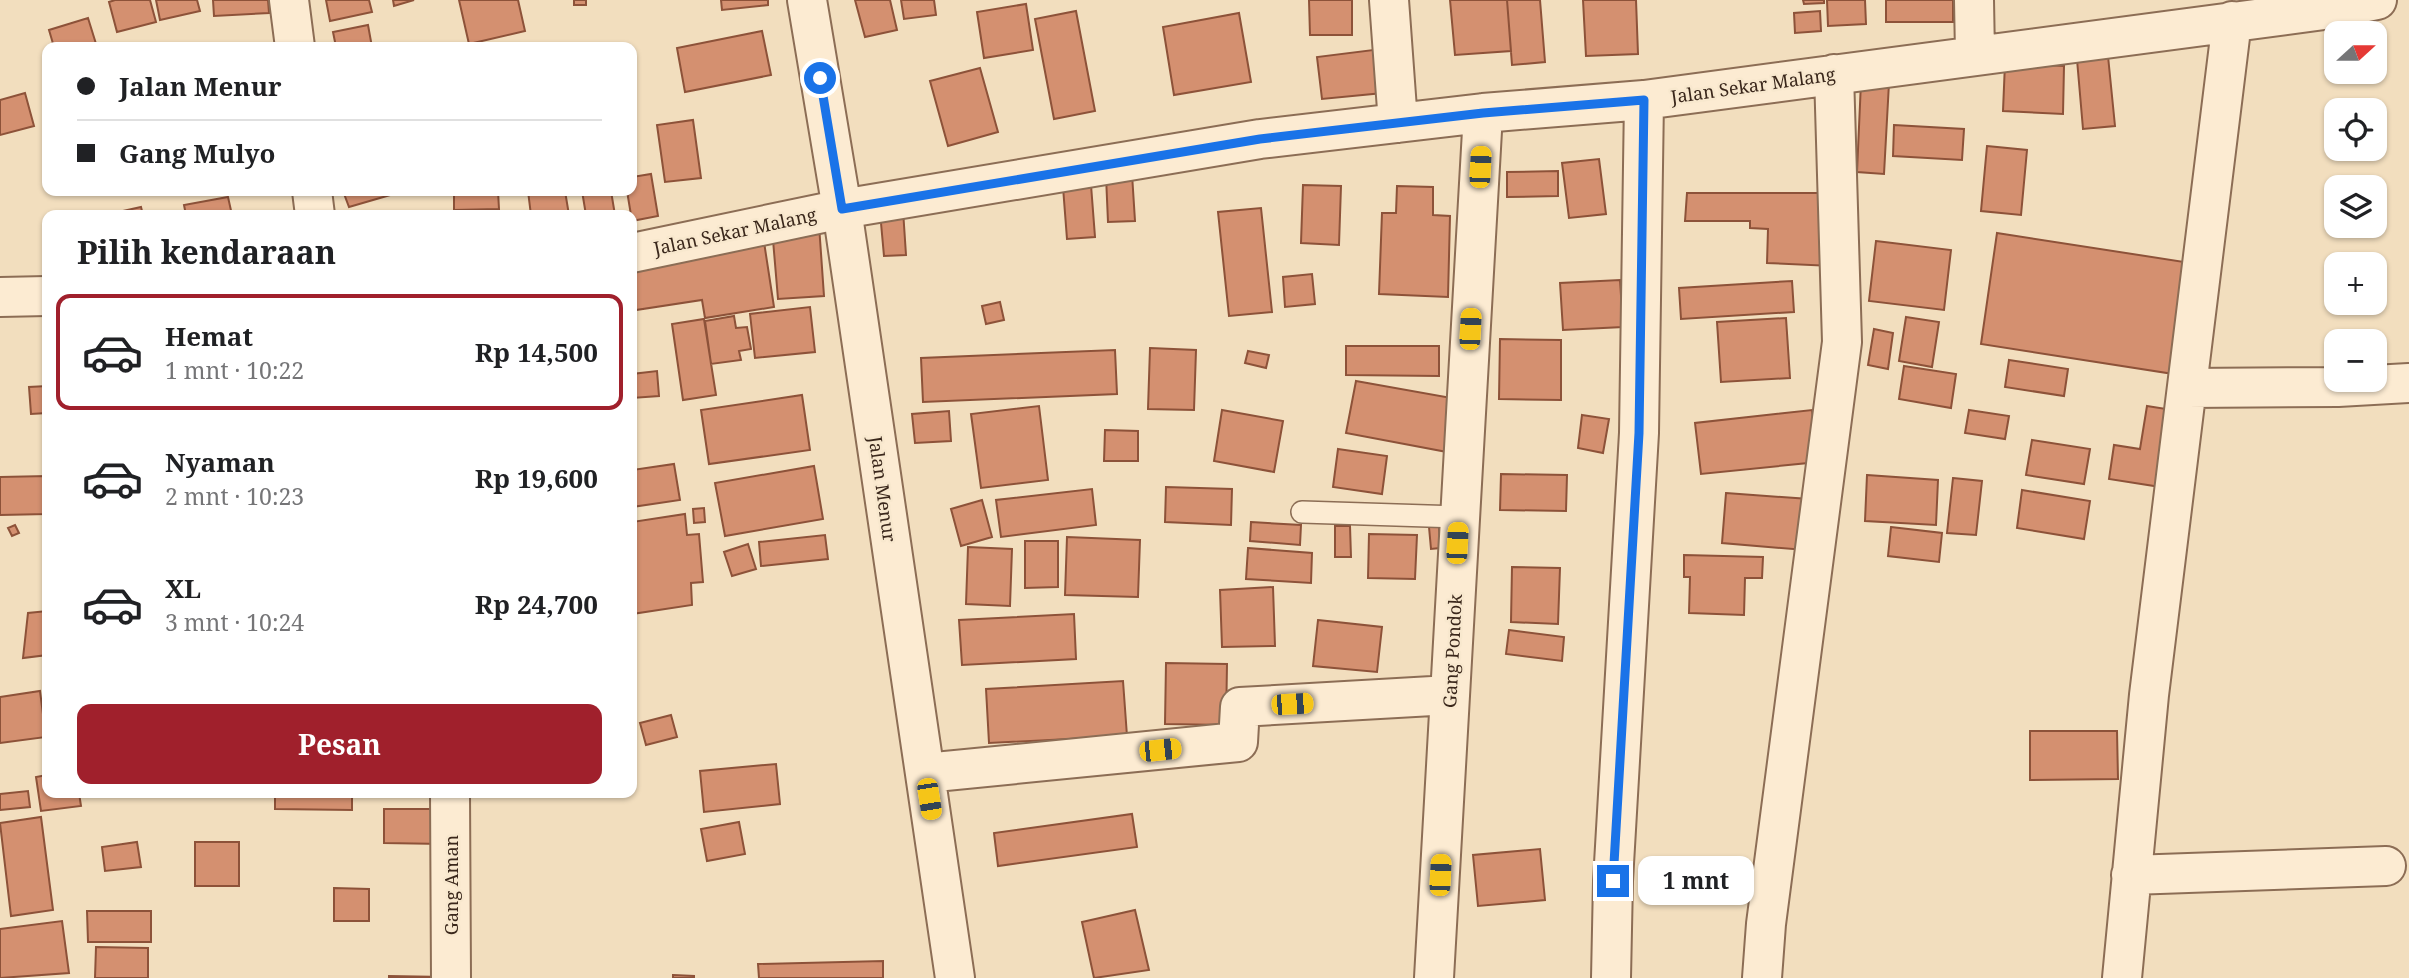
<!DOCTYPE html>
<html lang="id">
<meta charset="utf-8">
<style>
:root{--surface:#fff;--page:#f2f2f2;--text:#202124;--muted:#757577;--line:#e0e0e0;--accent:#a0202c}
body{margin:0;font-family:"Noto Serif",serif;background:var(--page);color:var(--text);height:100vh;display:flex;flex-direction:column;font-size:26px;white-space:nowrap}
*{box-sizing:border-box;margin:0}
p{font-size:23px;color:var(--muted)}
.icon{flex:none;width:38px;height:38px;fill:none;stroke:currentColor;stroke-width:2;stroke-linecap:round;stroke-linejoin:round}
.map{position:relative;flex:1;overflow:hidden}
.panel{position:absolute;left:42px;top:210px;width:595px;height:588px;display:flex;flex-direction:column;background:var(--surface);border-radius:14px;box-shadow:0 2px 5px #0004}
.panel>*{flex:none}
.banner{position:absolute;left:42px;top:42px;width:595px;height:154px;border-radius:14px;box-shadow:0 2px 5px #0004;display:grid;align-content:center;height:154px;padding:0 35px;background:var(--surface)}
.needle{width:46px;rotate:69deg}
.fabs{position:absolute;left:2324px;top:21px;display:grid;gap:14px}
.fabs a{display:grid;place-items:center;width:63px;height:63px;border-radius:14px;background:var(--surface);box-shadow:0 2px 5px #0004;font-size:35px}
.end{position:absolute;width:32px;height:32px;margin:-16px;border:9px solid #1a73e8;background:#fff;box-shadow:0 0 0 4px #fff}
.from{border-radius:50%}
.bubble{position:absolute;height:49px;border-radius:14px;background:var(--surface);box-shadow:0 2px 5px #0004;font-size:23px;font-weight:700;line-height:49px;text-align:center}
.car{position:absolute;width:21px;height:42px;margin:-21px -10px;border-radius:9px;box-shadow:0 0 5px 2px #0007;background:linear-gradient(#f5c518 24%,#345 0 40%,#f5c518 0 76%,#345 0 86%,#f5c518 0)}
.banner b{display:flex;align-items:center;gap:24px;height:66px;font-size:26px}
.banner b+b{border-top:2px solid var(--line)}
.banner i{width:18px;height:18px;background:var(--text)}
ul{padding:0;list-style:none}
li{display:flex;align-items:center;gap:21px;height:116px;margin:0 14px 10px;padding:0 21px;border:4px solid transparent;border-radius:14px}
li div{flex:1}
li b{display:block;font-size:26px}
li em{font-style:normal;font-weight:700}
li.active{border-color:var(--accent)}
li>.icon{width:63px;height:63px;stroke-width:1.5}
h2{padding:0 35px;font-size:32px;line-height:84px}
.cta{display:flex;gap:14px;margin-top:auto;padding:14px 35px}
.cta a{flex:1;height:80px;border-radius:14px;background:var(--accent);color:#fff;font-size:28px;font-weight:700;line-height:80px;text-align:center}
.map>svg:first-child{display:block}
.building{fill:#d49070;stroke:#8d5239;stroke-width:2}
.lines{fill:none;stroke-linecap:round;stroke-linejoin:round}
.service-casing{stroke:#8c6d55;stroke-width:24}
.minor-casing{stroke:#8c6d55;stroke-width:42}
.service{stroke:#fcebd2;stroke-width:21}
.minor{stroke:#fcebd2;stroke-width:38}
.route{stroke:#1a73e8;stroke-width:9}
.labels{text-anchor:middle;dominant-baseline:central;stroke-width:5;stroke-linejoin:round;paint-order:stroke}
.street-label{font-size:18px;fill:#3a271b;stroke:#f8e8ce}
</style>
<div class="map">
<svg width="2409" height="978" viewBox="0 0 2409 978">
<rect width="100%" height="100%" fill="#f2debe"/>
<!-- building -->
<path class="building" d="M115,0H150L156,22L117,32L109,2Z
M156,0H197L200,11L160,20Z
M213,0H268L269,13L214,16Z
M326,0H369L372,12L330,21Z
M393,0H414L394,6Z
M459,0H518L525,31L469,44Z
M574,0H586V5H574Z
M721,0H768V5L722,10Z
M855,0H890L897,30L865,37Z
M901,0H934L936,15L904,19Z
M1309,0H1352V35H1310Z
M1450,0H1507L1511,51L1455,55Z
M1507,0H1540L1545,62L1512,65Z
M1583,0H1636L1638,54L1586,56Z
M1803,0H1824V3L1804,4Z
M1827,0H1865L1866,24L1828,26Z
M1886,0H1953V22H1886Z
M1026,4L1033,50L984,58L977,12Z
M1076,11L1095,111L1054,119L1035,19Z
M1820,11L1821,31L1795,33L1794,13Z
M1239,13L1251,82L1174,95L1163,27Z
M88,18L97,47H54L49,30Z
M368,25L372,47H336L333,32Z
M762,31L771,75L685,92L677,48Z
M2107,46L2115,126L2083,129L2076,48Z
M1389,48L1393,92L1322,99L1317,57Z
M2005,63L2064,66L2063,114L2003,111Z
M980,68L998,132L948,146L930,81Z
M1861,82L1889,83L1884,174L1857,172Z
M25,93L34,126L0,135V100Z
M693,120L701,178L665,182L657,125Z
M1894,125L1964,129L1962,160L1893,156Z
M1987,146L2027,150L2021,215L1981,211Z
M1599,159L1606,214L1569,218L1562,163Z
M1558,171V196L1507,197V172Z
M651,174L658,216L632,221L627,191H632V177Z
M1132,174L1135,221L1108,222L1106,176Z
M1091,185L1095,237L1067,239L1063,187Z
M1303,185L1341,186L1339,245L1301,243Z
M1397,186L1433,187V215L1450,216L1448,297L1379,294L1382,213H1396Z
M343,191H404L349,207Z
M454,191H498L499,209L454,210Z
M528,191H565L569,215H531Z
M582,191H611L615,215H586Z
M1687,193H1836L1832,266L1767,263L1768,229L1750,228V221H1685Z
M228,197L232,215H186L184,205Z
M141,207L143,215H105Z
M1261,208L1272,312L1229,316L1218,212Z
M903,210L906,255L884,256L880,212Z
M819,225L824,296L778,299L772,228Z
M1997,233L2197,264L2180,375L1981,344Z
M1876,241L1951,250L1944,310L1869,301Z
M764,242L774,307L705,318L702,300L636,310L632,262Z
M1312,274L1315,304L1285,307L1283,277Z
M1620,280L1623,327L1563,330L1560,283Z
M1792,281L1794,312L1681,319L1679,288Z
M1000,302L1004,320L986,324L982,306Z
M810,307L815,352L755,358L750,314Z
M734,316L736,328L747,327L751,349L739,351L741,360L711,364L705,321Z
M1906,317L1939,322L1932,367L1899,361Z
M1786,318L1790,378L1721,382L1717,322Z
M704,319L716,395L683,400L672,324Z
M1874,329L1893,333L1888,369L1868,365Z
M1500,339L1561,340V400L1499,399Z
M1346,346H1439V376L1346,375Z
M1150,348L1196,350L1194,410L1148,409Z
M1115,350L1117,394L923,402L921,358Z
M1248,351L1269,355L1266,368L1245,363Z
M2009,360L2068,369L2064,396L2005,387Z
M1904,366L1956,374L1951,408L1899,399Z
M657,371L659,396L632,398V374Z
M1356,381L1457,399L1447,452L1346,433Z
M47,386V413L31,414L29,387Z
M802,395L810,450L709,464L701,410Z
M1039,406L1048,480L981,488L971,414Z
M2147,406L2179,411L2167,488L2109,479L2114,445L2140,449Z
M1222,410L1283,421L1274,472L1214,461Z
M1812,410L1818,462L1701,474L1695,423Z
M1969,410L2009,416L2005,439L1965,433Z
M949,411L951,441L915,443L912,414Z
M1582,415L1609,419L1603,453L1578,448Z
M1105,430L1138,431V461H1104Z
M2032,440L2090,449L2084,484L2026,475Z
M1338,449L1387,456L1382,494L1333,487Z
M674,464L680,500L632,507V470Z
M814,466L823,519L725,536L715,483Z
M1501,474L1567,475L1566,511L1500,510Z
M1867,475L1938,480L1936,525L1865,521Z
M47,476V514L0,515V477Z
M1953,478L1982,481L1976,535L1947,533Z
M1166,487L1232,489L1231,525L1165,522Z
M1092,489L1096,525L1001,537L996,500Z
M2022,490L2090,501L2084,539L2017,528Z
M1726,493L1809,499L1805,550L1722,543Z
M982,500L992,537L961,546L951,509Z
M704,508L705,522L694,523L693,509Z
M685,514L687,535L699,534L703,582L691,583L692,605L632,614V522Z
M1251,522L1301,525L1300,545L1250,541Z
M15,525L19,533L12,536L8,528Z
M1335,526H1350L1351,557H1335Z
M1429,527H1439L1440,548L1431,549Z
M1891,527L1942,533L1939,562L1888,556Z
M1369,534L1417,535L1415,579L1368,578Z
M825,535L828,559L761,566L759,542Z
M1067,537L1140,540L1138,597L1065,595Z
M1025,541H1058V587L1025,588Z
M748,544L756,569L732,576L724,552Z
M968,547L1012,549L1010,606L966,604Z
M1248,548L1312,553L1311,583L1246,579Z
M1684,555L1763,557L1762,578H1745L1744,615L1689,613L1690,577H1684Z
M1512,567L1560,568L1558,624L1511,622Z
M1273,587L1275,646L1222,647L1220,590Z
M47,611V655L23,658L28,613Z
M1074,614L1076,659L962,665L959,620Z
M1318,620L1382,627L1377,672L1313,666Z
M1509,630L1564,637L1562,661L1506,654Z
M1166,663L1227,664L1226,725L1165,724Z
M1123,681L1127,736L989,743L986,689Z
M40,691L46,737L0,743V697Z
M671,715L677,737L646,745L640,723Z
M2030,731H2117L2118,779L2030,780Z
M776,764L780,804L704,812L700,771Z
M47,775V793H79L81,806L41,811L36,777Z
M28,791L30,807L0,810V794Z
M275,793H352V810L275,809Z
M383,793H420V794H383Z
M384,809H443V844L384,843Z
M1132,814L1137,847L998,866L994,833Z
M41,817L53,910L11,916L0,823Z
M739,822L745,854L707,861L701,829Z
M137,842L141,867L105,871L102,847Z
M195,842H239V886H195Z
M1540,849L1545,900L1478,906L1473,855Z
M334,888L369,889V921H334Z
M1135,910L1149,970L1094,978L1082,922Z
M87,911H151V942H88Z
M62,921L69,973L0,978V929Z
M96,947L148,948V978H95Z
M883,961V978H759L758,964Z
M673,975L694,976V978H673Z
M389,976L445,977V978H389Z"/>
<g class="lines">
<!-- service casing -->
<g class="service-casing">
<path id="service" d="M1302,512L1459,517"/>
</g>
<!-- minor casing -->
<g class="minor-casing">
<path id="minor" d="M289,0L295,47
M807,0L842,209L955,978
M1389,0L1398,123
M1974,0L1975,54
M312,191L315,215
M632,253L842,209L1260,139L1483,113L1644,100L2339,8L2377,0
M0,297L47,296
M2187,388L2338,387L2409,383
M925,773L1238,742L1240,707L1450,695
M450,793L451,978
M2131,875L2386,866
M1434,978L1483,113
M1611,978L1613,881L1639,433L1644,100
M1762,978L1766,924L1842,342L1834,74
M2122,978L2149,695L2232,21"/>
</g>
<!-- service -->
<use href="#service" class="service"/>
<!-- minor -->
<use href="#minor" class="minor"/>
</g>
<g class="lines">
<!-- route -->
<path class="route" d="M820,78L842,209L1260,139L1483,113L1644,100L1639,433L1613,881"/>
</g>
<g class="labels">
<!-- street labels -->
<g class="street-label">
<text transform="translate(1753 85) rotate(-8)">Jalan Sekar Malang</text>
<text transform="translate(735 231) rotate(-12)">Jalan Sekar Malang</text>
<text transform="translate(883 489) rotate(82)">Jalan Menur</text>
<text transform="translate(1452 651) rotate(-87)">Gang Pondok</text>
<text transform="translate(451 885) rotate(-90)">Gang Aman</text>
</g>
</g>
</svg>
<div class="fabs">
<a><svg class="needle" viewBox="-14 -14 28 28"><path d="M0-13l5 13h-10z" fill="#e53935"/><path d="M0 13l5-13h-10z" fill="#757577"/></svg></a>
<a><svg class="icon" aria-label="locate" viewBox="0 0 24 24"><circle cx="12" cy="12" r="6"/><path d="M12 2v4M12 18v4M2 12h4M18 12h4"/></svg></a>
<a><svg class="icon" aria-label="layers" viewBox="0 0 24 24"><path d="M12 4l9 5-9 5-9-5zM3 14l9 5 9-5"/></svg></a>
<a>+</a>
<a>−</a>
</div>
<i class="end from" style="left:820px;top:78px"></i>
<i class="end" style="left:1613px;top:881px"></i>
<div class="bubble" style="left:1638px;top:856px;width:116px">1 mnt</div>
<i class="car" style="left:1480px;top:167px;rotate:3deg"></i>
<i class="car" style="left:1470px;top:329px;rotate:3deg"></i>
<i class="car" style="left:1457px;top:543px;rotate:3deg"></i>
<i class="car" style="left:1292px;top:704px;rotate:87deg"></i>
<i class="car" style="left:1160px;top:750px;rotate:84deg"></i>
<i class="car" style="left:929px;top:799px;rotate:171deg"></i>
<i class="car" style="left:1440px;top:875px;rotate:3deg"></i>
<div class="banner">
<b><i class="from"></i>Jalan Menur</b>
<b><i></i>Gang Mulyo</b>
</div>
<section class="panel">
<h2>Pilih kendaraan</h2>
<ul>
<li class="active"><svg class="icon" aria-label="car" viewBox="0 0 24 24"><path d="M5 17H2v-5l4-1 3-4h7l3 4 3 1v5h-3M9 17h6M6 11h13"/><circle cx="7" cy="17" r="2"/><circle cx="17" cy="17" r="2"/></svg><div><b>Hemat</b><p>1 mnt · 10:22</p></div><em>Rp 14,500</em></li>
<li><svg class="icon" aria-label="car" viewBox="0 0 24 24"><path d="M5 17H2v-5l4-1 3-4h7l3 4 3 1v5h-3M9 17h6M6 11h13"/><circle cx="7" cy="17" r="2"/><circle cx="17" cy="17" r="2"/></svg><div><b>Nyaman</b><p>2 mnt · 10:23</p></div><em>Rp 19,600</em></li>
<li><svg class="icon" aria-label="car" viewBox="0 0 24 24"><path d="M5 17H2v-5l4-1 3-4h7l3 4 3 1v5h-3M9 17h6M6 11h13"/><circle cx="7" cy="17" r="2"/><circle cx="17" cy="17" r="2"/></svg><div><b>XL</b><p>3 mnt · 10:24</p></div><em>Rp 24,700</em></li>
</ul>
<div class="cta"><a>Pesan</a></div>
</section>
</div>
